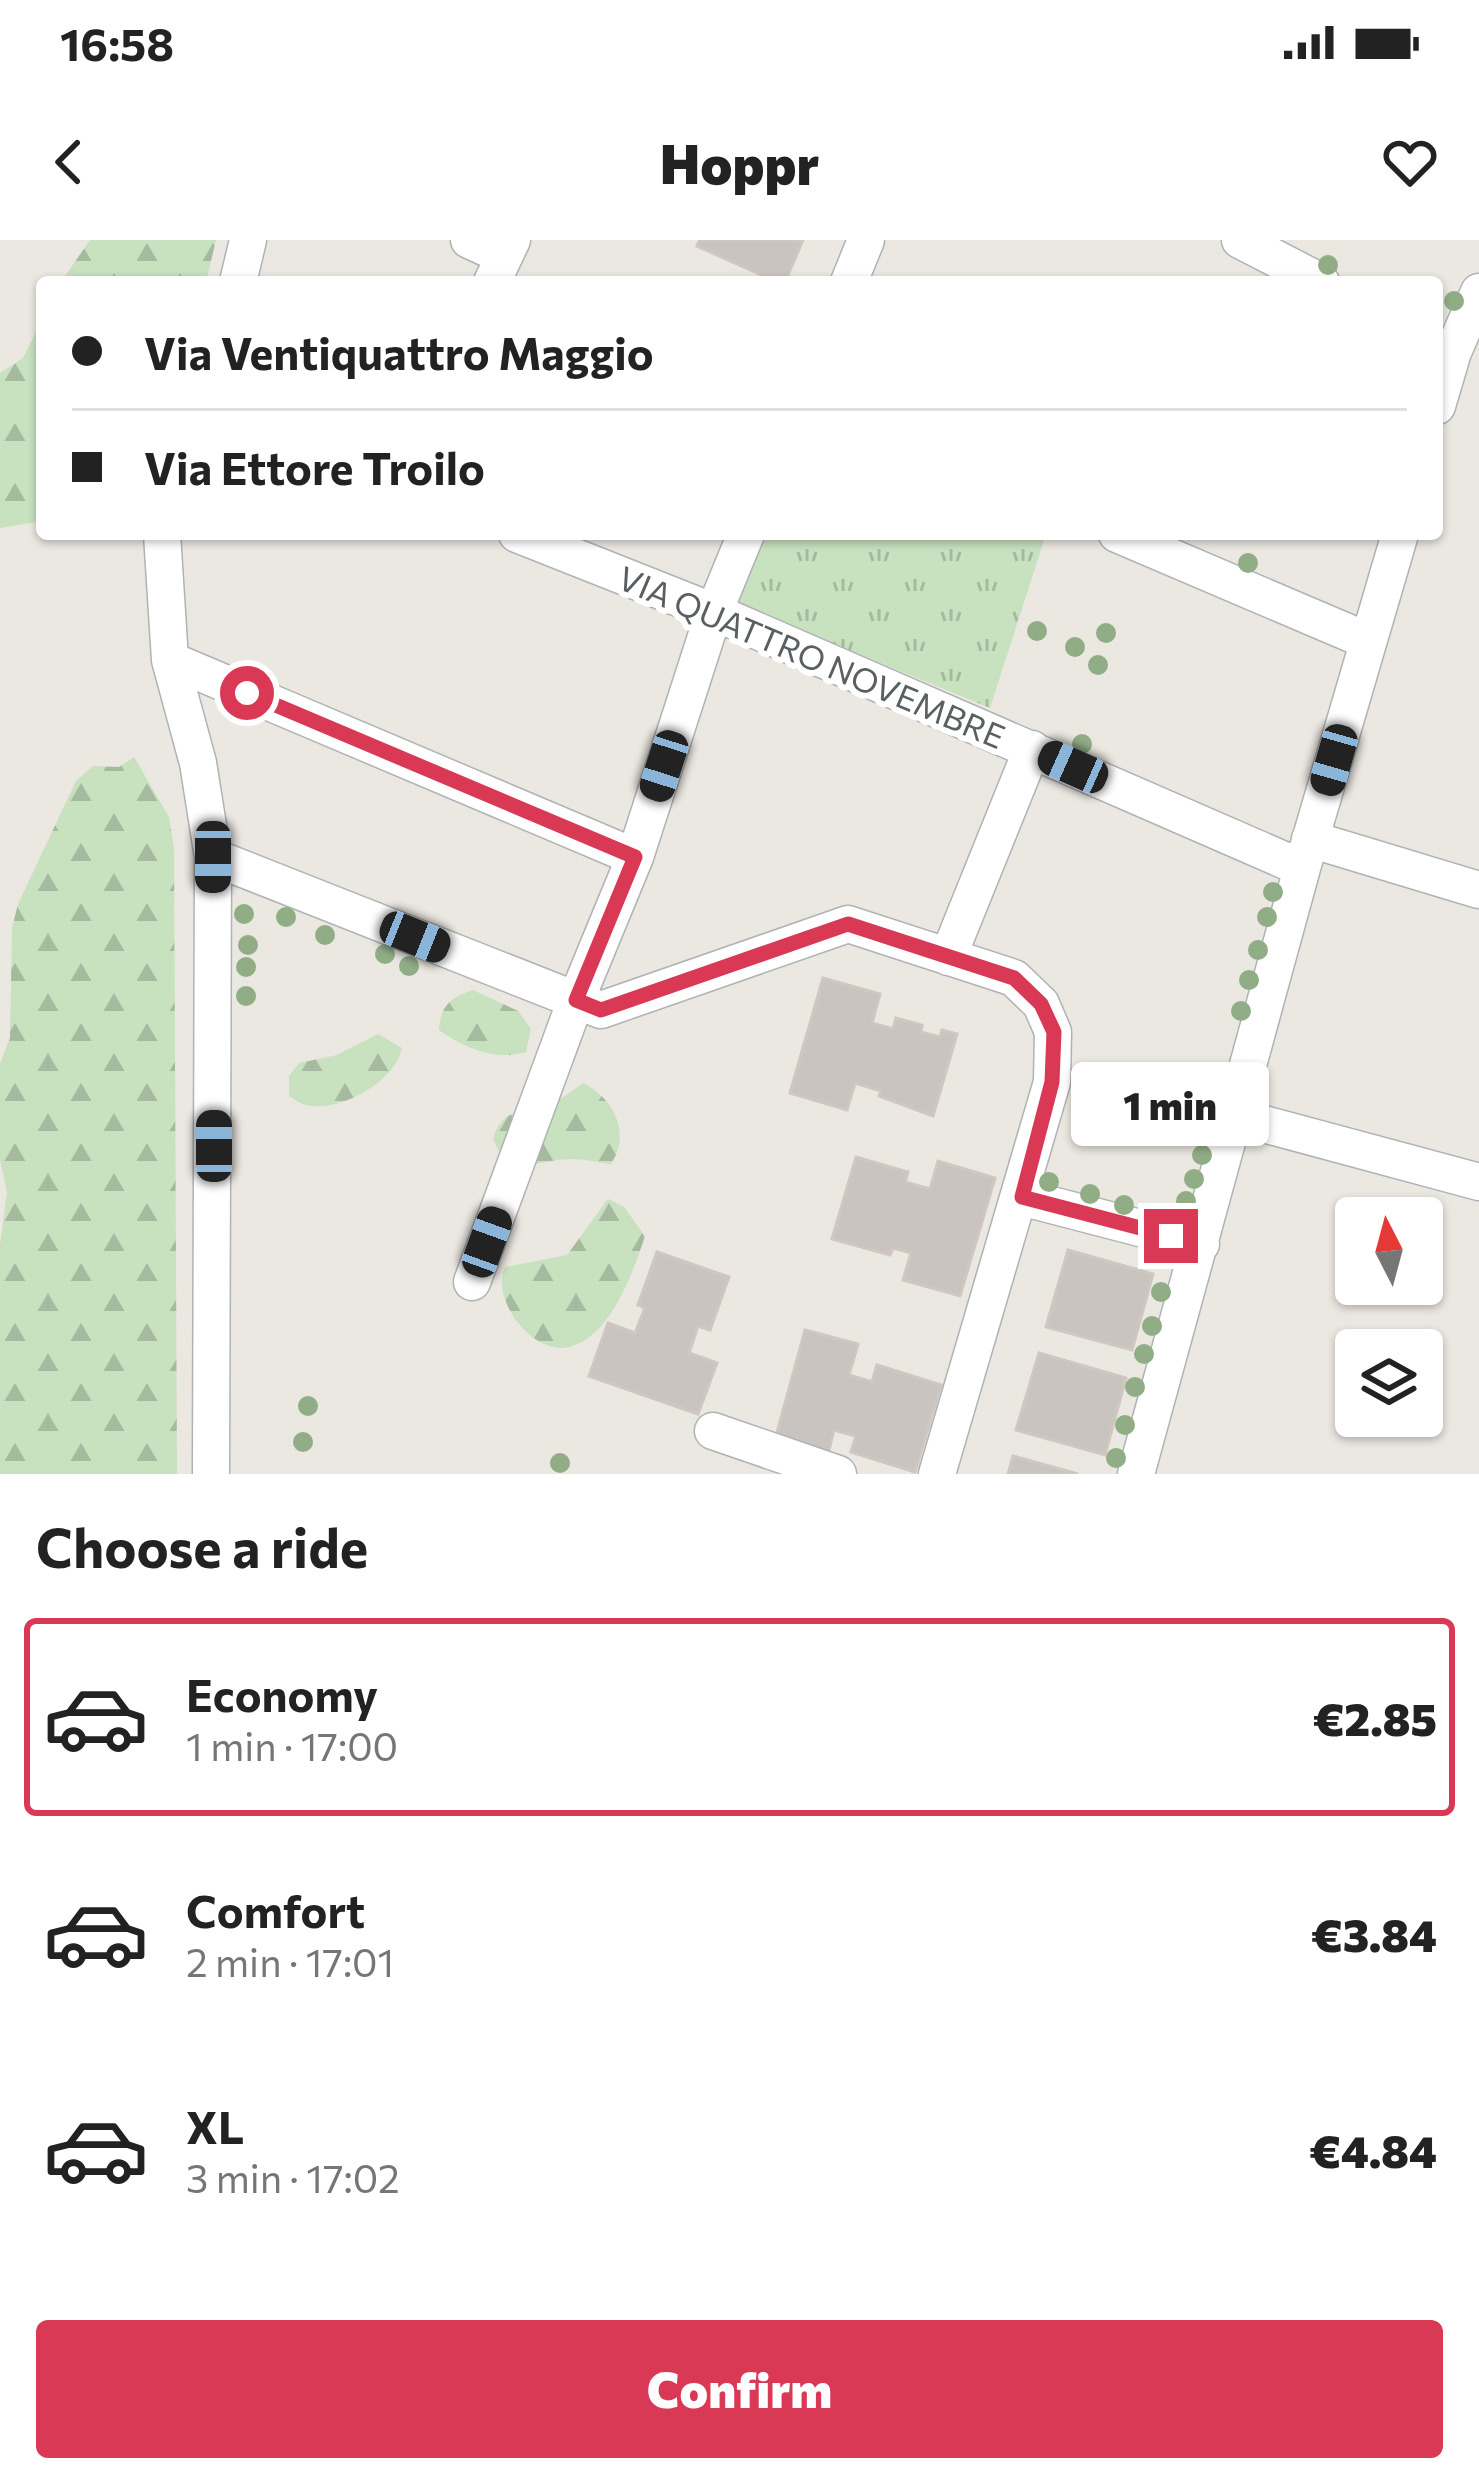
<!DOCTYPE html>
<meta charset="utf-8">
<style>
:root{--surface:#fff;--page:#f2f2f2;--text:#222;--muted:#767676;--line:#e0e0e0;--accent:#d93954}
body{margin:0;font-family:Commissioner,sans-serif;background:var(--page);color:var(--text);height:100vh;display:flex;flex-direction:column;font-size:45px;white-space:nowrap}
*{box-sizing:border-box;margin:0}
p{font-size:39px;color:var(--muted)}
.icon{flex:none;width:66px;height:66px;fill:none;stroke:currentColor;stroke-width:2;stroke-linecap:round;stroke-linejoin:round}
.map{position:relative;height:1234px;overflow:hidden}
.panel{display:flex;flex-direction:column;background:var(--surface);flex:1}
.panel>*{flex:none}
.guide{position:absolute;left:36px;top:36px;width:1407px;height:264px;border-radius:12px;box-shadow:0 3px 9px #0004;display:grid;align-content:center;height:264px;padding:0 36px;background:var(--surface)}
.needle{width:78px;rotate:354deg}
.tools{position:absolute;left:1335px;top:957px;display:grid;gap:24px}
.tools a{display:grid;place-items:center;width:108px;height:108px;border-radius:12px;background:var(--surface);box-shadow:0 3px 9px #0004;font-size:60px}
.end{position:absolute;width:54px;height:54px;margin:-27px;border:15px solid #d93954;background:#fff;box-shadow:0 0 0 6px #fff}
.from{border-radius:50%}
.bubble{position:absolute;height:84px;border-radius:12px;background:var(--surface);box-shadow:0 3px 9px #0004;font-size:39px;font-weight:800;line-height:84px;text-align:center}
.car{position:absolute;width:36px;height:72px;margin:-36px -18px;border-radius:15px;box-shadow:0 0 9px 3px #0007;background:linear-gradient(#222 24%,#8ab4d8 0 40%,#222 0 76%,#8ab4d8 0 86%,#222 0)}
.guide b{display:flex;align-items:center;gap:42px;height:114px;font-size:45px}
.guide b+b{border-top:3px solid var(--line)}
.guide i{width:30px;height:30px;background:var(--text)}
ul{padding:0;list-style:none}
li{display:flex;align-items:center;gap:36px;height:198px;margin:0 24px 18px;padding:0 12px;border:6px solid transparent;border-radius:12px}
li div{flex:1}
li b{display:block;font-size:45px}
li em{font-style:normal;font-weight:800}
li.current{border-color:var(--accent)}
li>.icon{width:108px;height:108px;stroke-width:1.5}
h2{padding:0 36px;font-size:54px;line-height:144px}
.cta{display:flex;gap:24px;margin-top:auto;padding:24px 36px}
.cta a{flex:1;height:138px;border-radius:12px;background:var(--accent);color:#fff;font-size:48px;font-weight:800;line-height:138px;text-align:center}
.status{display:flex;justify-content:space-between;align-items:center;height:84px;padding:0 60px;background:var(--surface);direction:ltr}
.status svg{height:33px;fill:currentColor}
header{display:flex;justify-content:space-between;align-items:center;height:156px;padding:0 36px;background:var(--surface);font-size:54px;font-weight:800}
.map>svg:first-child{display:block}
.forest{fill:url(#forest-firs)}
.park{fill:url(#park-tufts)}
.building{fill:#c9c4c0;stroke:#cfc7c0;stroke-width:3}
.lines{fill:none;stroke-linecap:round;stroke-linejoin:round}
.minor-casing{stroke:#afb3b6;stroke-width:39}
.minor{stroke:#fff;stroke-width:36}
.tree{fill:#91ad86}
.route{stroke:#d93954;stroke-width:15}
.labels{text-anchor:middle;dominant-baseline:central;stroke-width:12;stroke-linejoin:round;paint-order:stroke}
.street-label{font-size:33px;fill:#5a5f61;stroke:#fff}
</style>
<div class="status"><b>16:58</b><svg viewBox="0 0 49 12"><path d="M0 12V9h3v3zM5 12V6h3v6zM10 12V3h3v9zM15 12V0h3v12zM26 1h20v11H26zM47 4h2v5h-2z"/></svg></div>
<header><svg class="icon" aria-label="back" viewBox="0 0 24 24"><path d="M15 5l-7 7 7 7"/></svg>Hoppr<svg class="icon" aria-label="heart" viewBox="0 0 24 24"><path d="M12 20l-8-8c-3-5 5-10 8-4 3-6 11-1 8 4z"/></svg></header>
<div class="map">
<svg width="1479" height="1234" viewBox="0 0 1479 1234">
<defs>
<pattern id="forest-firs" width="22" height="20" patternUnits="userSpaceOnUse" patternTransform="scale(3)"><rect width="22" height="20" fill="#c8e1bf"/><path d="M5 1l3.5 6h-7zM16 11l3.5 6h-7z" fill="#a5ba9f"/></pattern>
<pattern id="park-tufts" width="24" height="20" patternUnits="userSpaceOnUse" patternTransform="scale(3)"><rect width="24" height="20" fill="#c8e1bf"/><path d="M3 7l-1-3M5 7V3M7 7l1-3M15 17l-1-3M17 17v-4M19 17l1-3" fill="none" stroke="#a5ba9f"/></pattern>
</defs>
<rect width="100%" height="100%" fill="#ebe7e1"/>
<!-- forest -->
<path class="forest" d="M90,0H216L206,42H61Z
M42,80V281L0,288V133L23,118Z
M134,517L169,577L174,609L177,1234H0V1005L7,952L0,920V824L10,798L12,688L18,664L76,541L93,526L119,527Z
M473,750L518,771L531,789L526,812C495,821 464,808 439,790C440,766 451,757 473,750Z
M378,794L402,808C396,841 340,873 306,865C300,864 295,859 289,856V836L299,823L337,815Z
M583,843C615,859 631,894 611,924C598,922 583,919 570,919C536,920 510,940 493,899C501,869 523,871 548,864C562,860 572,851 583,843Z
M608,959L624,967L645,996C633,1032 611,1097 569,1107C532,1116 490,1058 505,1027L567,1015Z"/>
<!-- park -->
<path class="park" d="M759,294H1046L990,468L733,362Z"/>
<!-- building -->
<path class="building" d="M700,0H803L785,42H777L697,6Z
M823,738L880,754L872,783L893,789L896,778L922,785L921,792L940,797L942,790L957,794L933,876L879,856L881,851L855,843L847,870L790,853Z
M856,917L908,932L905,942L930,949L938,921L995,938L960,1056L903,1040L911,1013L893,1008L890,1015L832,999Z
M1068,1010L1153,1034L1132,1110L1046,1087Z
M657,1012L729,1037L710,1090L698,1086L689,1113L717,1123L698,1174L589,1136L608,1083L635,1093L645,1068L638,1065Z
M805,1090L858,1104L849,1135L872,1142L877,1125L941,1145L915,1232L851,1212L856,1196L834,1190L828,1214L775,1200Z
M1039,1113L1126,1138L1105,1215L1016,1190Z
M1013,1216L1078,1234H1008Z"/>
<g class="lines">
<!-- minor casing -->
<g class="minor-casing">
<path id="minor" d="M469,0L504,16
M1240,0L1321,42
M238,42L248,0
M492,42L512,0
M849,42L866,0
M1437,166L1453,112L1479,52
M162,294L170,420L198,523L213,617L211,1234
M517,294L714,372L1302,628
M1117,294L1368,401
M170,420L635,617
M1310,599L1479,650
M213,617L601,770L848,684L1014,738L1041,764L1053,792L1052,842L937,1234
M948,717L1032,509
M1234,876L1479,942
M1021,957L1201,1004
M472,1042L576,760L635,617L714,372L746,294
M713,1191L838,1234
M1136,1234L1302,628L1400,294"/>
</g>
<!-- minor -->
<use href="#minor" class="minor"/>
</g>
<!-- trees -->
<g class="tree">
<circle cx="1328" cy="25" r="10"/>
<circle cx="1454" cy="61" r="10"/>
<circle cx="1248" cy="323" r="10"/>
<circle cx="1037" cy="391" r="10"/>
<circle cx="1106" cy="393" r="10"/>
<circle cx="1075" cy="407" r="10"/>
<circle cx="1098" cy="425" r="10"/>
<circle cx="1082" cy="504" r="10"/>
<circle cx="1273" cy="652" r="10"/>
<circle cx="244" cy="674" r="10"/>
<circle cx="286" cy="677" r="10"/>
<circle cx="1267" cy="677" r="10"/>
<circle cx="325" cy="695" r="10"/>
<circle cx="248" cy="705" r="10"/>
<circle cx="1258" cy="710" r="10"/>
<circle cx="385" cy="714" r="10"/>
<circle cx="409" cy="726" r="10"/>
<circle cx="246" cy="727" r="10"/>
<circle cx="1249" cy="740" r="10"/>
<circle cx="246" cy="756" r="10"/>
<circle cx="1241" cy="771" r="10"/>
<circle cx="1226" cy="833" r="10"/>
<circle cx="1202" cy="915" r="10"/>
<circle cx="1194" cy="939" r="10"/>
<circle cx="1049" cy="942" r="10"/>
<circle cx="1090" cy="954" r="10"/>
<circle cx="1186" cy="961" r="10"/>
<circle cx="1124" cy="965" r="10"/>
<circle cx="1161" cy="1052" r="10"/>
<circle cx="1152" cy="1086" r="10"/>
<circle cx="1144" cy="1114" r="10"/>
<circle cx="1135" cy="1147" r="10"/>
<circle cx="308" cy="1166" r="10"/>
<circle cx="1125" cy="1185" r="10"/>
<circle cx="303" cy="1202" r="10"/>
<circle cx="1116" cy="1218" r="10"/>
<circle cx="560" cy="1223" r="10"/>
</g>
<g class="lines">
<!-- route -->
<path class="route" d="M247,453L635,617L576,760L601,770L848,684L1014,738L1041,764L1054,792L1052,842L1022,957L1171,996"/>
</g>
<g class="labels">
<!-- street labels -->
<g class="street-label">
<text transform="translate(812 416) rotate(23)">VIA QUATTRO NOVEMBRE</text>
</g>
</g>
</svg>
<div class="tools">
<a><svg class="needle" viewBox="-14 -14 28 28"><path d="M0-13l5 13h-10z" fill="#e53935"/><path d="M0 13l5-13h-10z" fill="#767676"/></svg></a>
<a><svg class="icon" aria-label="layers" viewBox="0 0 24 24"><path d="M12 4l9 5-9 5-9-5zM3 14l9 5 9-5"/></svg></a>
</div>
<i class="end from" style="left:247px;top:453px"></i>
<i class="end" style="left:1171px;top:996px"></i>
<div class="bubble" style="left:1071px;top:822px;width:198px">1 min</div>
<i class="car" style="left:1334px;top:520px;rotate:196deg"></i>
<i class="car" style="left:664px;top:526px;rotate:198deg"></i>
<i class="car" style="left:1073px;top:527px;rotate:294deg"></i>
<i class="car" style="left:213px;top:617px;rotate:180deg"></i>
<i class="car" style="left:415px;top:697px;rotate:112deg"></i>
<i class="car" style="left:214px;top:906px;rotate:0deg"></i>
<i class="car" style="left:487px;top:1002px;rotate:20deg"></i>
<div class="guide">
<b><i class="from"></i>Via Ventiquattro Maggio</b>
<b><i></i>Via Ettore Troilo</b>
</div>
</div>
<section class="panel">
<h2>Choose a ride</h2>
<ul>
<li class="current"><svg class="icon" aria-label="car" viewBox="0 0 24 24"><path d="M5 17H2v-5l4-1 3-4h7l3 4 3 1v5h-3M9 17h6M6 11h13"/><circle cx="7" cy="17" r="2"/><circle cx="17" cy="17" r="2"/></svg><div><b>Economy</b><p>1 min · 17:00</p></div><em>€2.85</em></li>
<li><svg class="icon" aria-label="car" viewBox="0 0 24 24"><path d="M5 17H2v-5l4-1 3-4h7l3 4 3 1v5h-3M9 17h6M6 11h13"/><circle cx="7" cy="17" r="2"/><circle cx="17" cy="17" r="2"/></svg><div><b>Comfort</b><p>2 min · 17:01</p></div><em>€3.84</em></li>
<li><svg class="icon" aria-label="car" viewBox="0 0 24 24"><path d="M5 17H2v-5l4-1 3-4h7l3 4 3 1v5h-3M9 17h6M6 11h13"/><circle cx="7" cy="17" r="2"/><circle cx="17" cy="17" r="2"/></svg><div><b>XL</b><p>3 min · 17:02</p></div><em>€4.84</em></li>
</ul>
<div class="cta"><a>Confirm</a></div>
</section>
